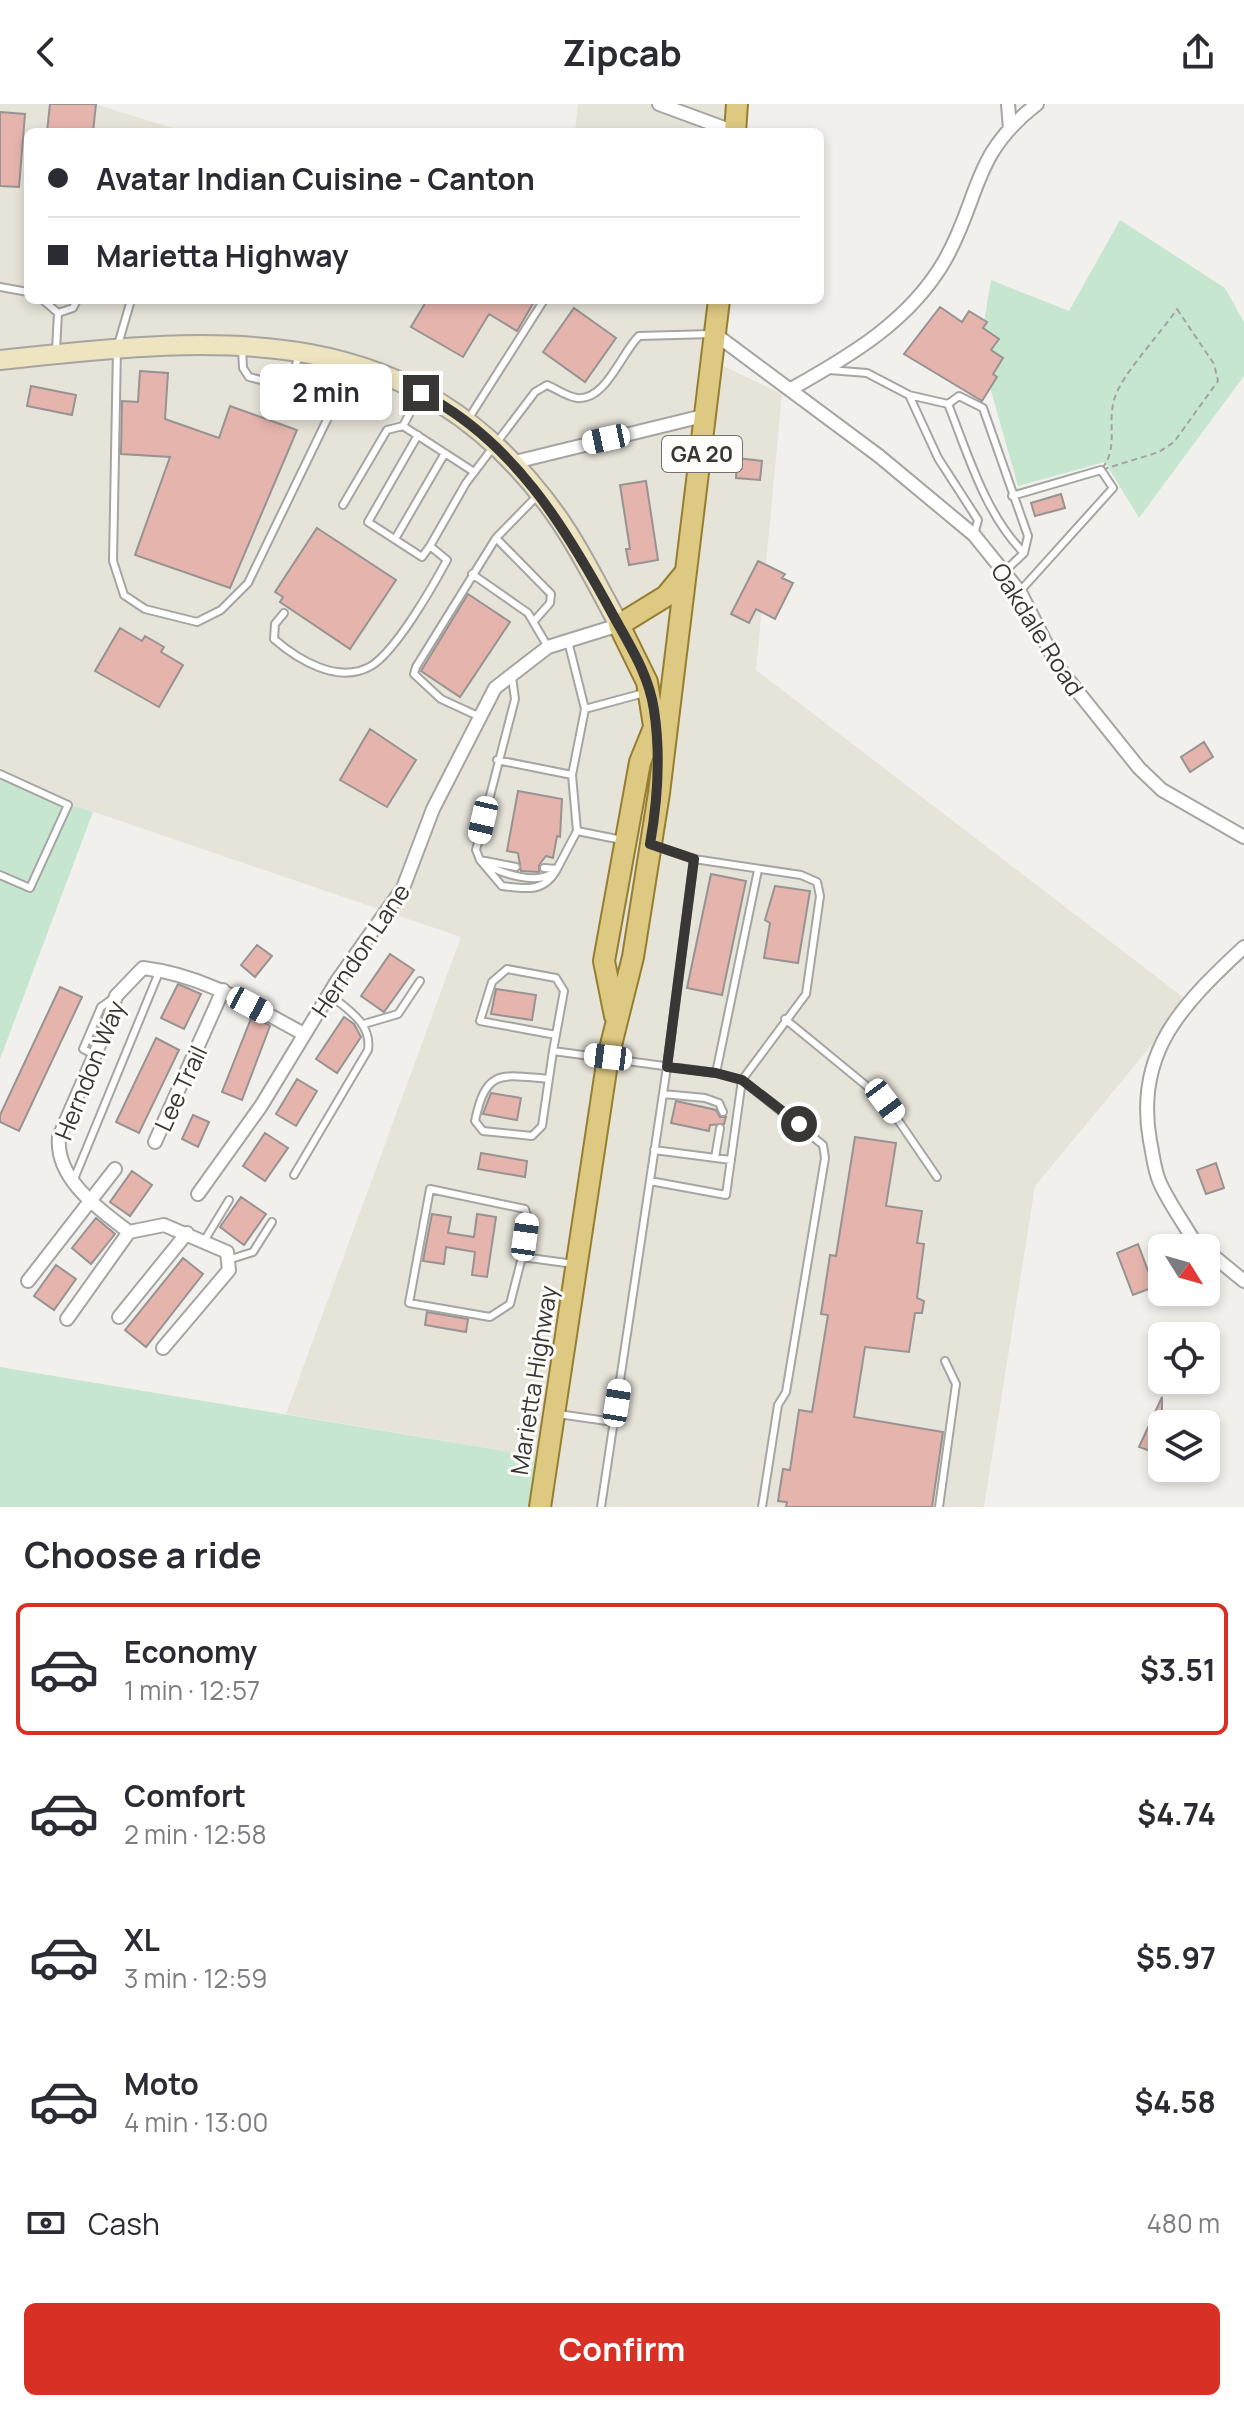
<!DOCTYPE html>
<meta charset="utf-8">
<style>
:root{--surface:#fff;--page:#f2f2f3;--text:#2b2b33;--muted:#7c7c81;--line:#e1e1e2;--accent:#d93025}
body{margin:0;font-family:Manrope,sans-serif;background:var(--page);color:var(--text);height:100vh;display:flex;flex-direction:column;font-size:30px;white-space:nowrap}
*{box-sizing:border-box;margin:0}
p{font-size:26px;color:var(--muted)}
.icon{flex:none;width:44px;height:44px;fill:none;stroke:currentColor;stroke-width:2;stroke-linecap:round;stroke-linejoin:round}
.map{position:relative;height:1403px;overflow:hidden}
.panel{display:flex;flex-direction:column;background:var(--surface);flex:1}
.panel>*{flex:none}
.banner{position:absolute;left:24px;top:24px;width:800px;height:176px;border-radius:12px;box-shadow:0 4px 12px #0003;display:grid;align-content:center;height:176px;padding:0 24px;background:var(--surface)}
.needle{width:52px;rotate:127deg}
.fabs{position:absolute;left:1148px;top:1130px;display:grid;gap:16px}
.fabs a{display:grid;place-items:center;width:72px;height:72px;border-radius:12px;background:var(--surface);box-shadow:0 4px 12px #0003;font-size:40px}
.end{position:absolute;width:36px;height:36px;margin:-18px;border:10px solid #383736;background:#fff;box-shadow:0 0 0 4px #fff}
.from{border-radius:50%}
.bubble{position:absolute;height:56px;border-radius:12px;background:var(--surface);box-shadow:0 4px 12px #0003;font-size:26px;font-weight:700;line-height:56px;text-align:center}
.car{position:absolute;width:24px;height:48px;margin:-24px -12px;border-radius:10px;box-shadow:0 0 6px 2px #0007;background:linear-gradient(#fff 24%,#345 0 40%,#fff 0 76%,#345 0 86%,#fff 0)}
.banner b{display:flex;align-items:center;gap:28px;height:76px;font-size:30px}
.banner b+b{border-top:2px solid var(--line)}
.banner i{width:20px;height:20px;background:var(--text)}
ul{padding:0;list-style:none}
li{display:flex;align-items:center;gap:24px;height:132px;margin:0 16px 12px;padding:0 8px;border:4px solid transparent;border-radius:12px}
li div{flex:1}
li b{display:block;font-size:30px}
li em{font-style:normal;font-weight:700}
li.current{border-color:var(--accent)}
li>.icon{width:72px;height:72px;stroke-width:1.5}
h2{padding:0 24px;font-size:36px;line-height:96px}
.pay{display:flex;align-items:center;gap:20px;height:88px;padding:0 24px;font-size:30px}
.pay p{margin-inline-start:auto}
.button{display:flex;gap:16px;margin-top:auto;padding:16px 24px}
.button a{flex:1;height:92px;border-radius:12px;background:var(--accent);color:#fff;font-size:32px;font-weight:700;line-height:92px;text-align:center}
header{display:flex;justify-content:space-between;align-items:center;height:104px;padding:0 24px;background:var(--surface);font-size:36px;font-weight:700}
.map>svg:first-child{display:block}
.built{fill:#e6e3d9}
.green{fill:#c6e6d0}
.building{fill:#e5b4ad;stroke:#979392;stroke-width:2}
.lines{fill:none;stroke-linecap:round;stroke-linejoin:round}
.lane-casing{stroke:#a6a5a2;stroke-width:10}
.street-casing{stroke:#a6a5a2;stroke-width:16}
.secondary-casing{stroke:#a6a5a2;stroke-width:22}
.primary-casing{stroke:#967e31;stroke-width:24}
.path{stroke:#a4a3a1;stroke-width:2;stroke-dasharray:6 4;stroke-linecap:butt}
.lane{stroke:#fff;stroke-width:6}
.street{stroke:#fff;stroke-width:12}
.secondary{stroke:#eee4c0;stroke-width:18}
.primary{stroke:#dec982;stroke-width:20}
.route{stroke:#383736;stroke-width:10}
.labels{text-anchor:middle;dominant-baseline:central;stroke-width:6;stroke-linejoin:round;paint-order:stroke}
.shield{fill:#fefdf9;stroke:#737270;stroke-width:2}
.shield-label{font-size:22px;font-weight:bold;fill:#383736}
.street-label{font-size:24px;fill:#383736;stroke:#fefdf9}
</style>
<header><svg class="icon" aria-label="back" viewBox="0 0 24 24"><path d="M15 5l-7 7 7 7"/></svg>Zipcab<svg class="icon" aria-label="share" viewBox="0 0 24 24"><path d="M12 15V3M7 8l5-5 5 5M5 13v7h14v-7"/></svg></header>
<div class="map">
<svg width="1244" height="1403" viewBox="0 0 1244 1403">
<rect width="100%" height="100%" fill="#f1f0ec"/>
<!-- built -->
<path class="built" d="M0,0H95L185,28H28V196H722L717,259L782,290L756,566L1188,897L1035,1082L984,1403H553L558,1356L286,1310L461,833L0,676Z
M578,0H737L735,28H575Z"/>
<!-- green -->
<path class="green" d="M1120,116L1225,184L1244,218V272L1139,414L1105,358L1018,382L990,283L993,270L1003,255L991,246L999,235L983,224L991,176L1069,207Z
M0,676L93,708L0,955Z
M0,1263L558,1356L553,1403H0Z"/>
<!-- building -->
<path class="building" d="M50,0H96L93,28H47Z
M0,8L25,10L19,83L0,82Z
M427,196H535L517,227L489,210L463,253L411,223Z
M940,203L962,218L969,207L987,218L983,224L999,235L991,246L1003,254L993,270L997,273L982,297L904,250Z
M574,204L616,234L585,278L543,248Z
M140,267L168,269L165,315L219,334L230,302L297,326L230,484L135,451L170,353L121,350L122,297L138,298Z
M31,282L76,291L72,311L27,302Z
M737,354L762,357L760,376L736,374Z
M646,377L658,456L629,461L626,445H630L620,381Z
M1061,390L1065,404L1035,412L1031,399Z
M317,424L396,476L350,545L280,498L283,493L275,488Z
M758,457L785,470L782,474L793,479L775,515L756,505L749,519L731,510Z
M468,490L510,518L460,593L421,567Z
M120,524L142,537L145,532L164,543L161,548L183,561L159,603L95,567Z
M370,625L416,656L387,703L340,676Z
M1204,638L1213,653L1190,668L1181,653Z
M518,687L562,695L560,733L557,732L553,754L546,752L539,761V768L521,767L518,749L507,747Z
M711,770L746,777L722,891L687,884Z
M775,782L810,787L798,859L764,854L770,819L765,816Z
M257,841L272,852L255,873L241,861Z
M390,850L414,866L384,908L361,892Z
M178,880L201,890L184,925L161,914Z
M60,883L82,893L19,1027L0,1018V1011Z
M496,885L536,891L532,916L491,910Z
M252,912L270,922L242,996L222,988Z
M344,913L354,920L361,933L337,969L316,955Z
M156,934L179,946L139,1029L116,1018Z
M297,975L317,987L296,1022L276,1010Z
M491,989L521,994L517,1016L483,1010Z
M676,997L716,1006L720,1013H726L724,1020L710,1021L709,1027L671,1019Z
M193,1011L209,1018L198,1043L182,1035Z
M265,1029L288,1044L265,1077L243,1062Z
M855,1033L896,1039L886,1102L922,1107L917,1139L924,1140L917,1194L924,1197L922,1209H915L909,1248L865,1243L854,1313L943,1328L932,1403H786L787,1398L778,1397L783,1365L790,1366L799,1306L812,1308L828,1211L821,1210L830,1151L836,1152Z
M481,1049L527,1057L525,1073L478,1065Z
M1216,1059L1224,1084L1206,1090L1197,1066Z
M132,1067L152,1081L130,1112L110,1098Z
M241,1093L266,1110L244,1141L220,1123Z
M432,1110L451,1113L448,1129L474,1133L477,1110L496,1113L487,1173L472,1171L475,1148L446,1143L444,1160L423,1157Z
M96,1114L115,1130L91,1160L72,1144Z
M1138,1140L1154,1183L1133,1191L1117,1149Z
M183,1154L203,1170L146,1243L125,1226Z
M56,1161L76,1175L54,1206L34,1192Z
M427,1208L468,1215L466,1228L425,1221Z
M1162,1293V1310L1185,1318L1162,1320V1351L1139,1343Z"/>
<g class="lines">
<!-- lane casing -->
<g class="lane-casing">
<path id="lane" d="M0,183L28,188
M43,196L58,209L56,246
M131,196L117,244L113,457L124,491L145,505L197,518L221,506L248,479L351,266
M58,209L73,204L77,196
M242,244L243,264L249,273L336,295
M829,266L867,269L909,291L948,300
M290,284L298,253
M909,291L938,354L978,416L974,431
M419,292L403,322L474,368
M467,317L544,196
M418,331L368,418L422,453L430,442
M1012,392L1101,366L1113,384L1021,486
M343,401L387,326L403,322
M496,434L551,490L550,499L535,516
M395,435L445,349
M1005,467L1024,449L1028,432L983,304L959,292L948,300C968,350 985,410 1024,449
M472,470L528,509L548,543
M284,509L275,520L274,535C297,555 338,581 371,562C396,547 433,482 447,456L430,442L466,379L535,288L547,281C557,285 565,292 577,294C606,297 621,249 639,232L712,230
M568,537L585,605L572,671L577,727L622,736
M512,573L515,595L476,746L480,756L516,763
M585,605L644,589
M478,612L441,595L414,570L416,563L496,434L536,393
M497,656L572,671
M0,670L68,701L30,784L0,771
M480,756L502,782C526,785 544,789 557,765
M486,760C502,770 539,782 555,767
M544,764L557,765L577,727
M785,915L885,997L937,1073
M364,920L398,910L420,877
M553,947L564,887L556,874L507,865L492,878L480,917L556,931
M95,951L83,945L101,903L115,893
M716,969L758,766
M549,975C501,971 486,964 475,1017L483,1027L532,1032L542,1022L553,947L716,969L742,976L806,890L820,792L817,778L801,771L694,755L655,742
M663,990L705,994L719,999L723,1008
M654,1046L731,1056
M715,1054L720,1024
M294,1071L368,946C372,919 348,906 329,890
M74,1075L160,866
M650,1077L726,1091L742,976L823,1041L825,1054L786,1288L778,1301L762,1403
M204,1137L229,1096
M522,1153L527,1112L525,1105L430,1085L409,1199L490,1213L510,1200L522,1153L574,1160
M228,1156L253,1148L272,1118
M558,1310L614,1318
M601,1403L667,963L694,755
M939,1403L956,1280L945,1257"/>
</g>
<!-- street casing -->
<g class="street-casing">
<path id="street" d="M659,0L735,28
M1008,0L1010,25
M715,230L879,352L974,431L1020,488L1058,563L1139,664L1162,686L1244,733
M791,285C850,252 910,217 945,156C981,92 971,51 1037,0
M511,359L707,311
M155,1038L223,886
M198,1090L261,1002L337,877L403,784L433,705L495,584L548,543L619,521
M1203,1144L1194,1137C1183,1118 1169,1099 1160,1079C1154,1066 1153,1050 1150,1037C1134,948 1183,900 1244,843
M1206,1146L1244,1177
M28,1177L115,1065
M119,1213L187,1129
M67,1215L129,1128
M163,1244L229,1166L227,1148L164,1121L129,1128C99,1105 55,1075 59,1033L106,925L116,892L143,864C203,871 252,902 304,930"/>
</g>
<!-- secondary casing -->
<g class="secondary-casing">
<path id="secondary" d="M0,256C217,233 412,209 556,411C580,445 599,484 619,521"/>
</g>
<!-- primary casing -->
<g class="primary-casing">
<path id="primary" d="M735,28L737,0
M655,628L647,578L619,521L666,492L685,469
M615,912L604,857L640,658L655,621
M540,1403L608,953L633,853L659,689L719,196"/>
</g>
<!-- path -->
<path class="path" d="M1177,205L1214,260L1218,277L1174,338L1159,348L1101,366C1120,343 1106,319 1115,293C1123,269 1161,229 1177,205Z"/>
<!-- lane -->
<use href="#lane" class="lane"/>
<!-- street -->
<use href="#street" class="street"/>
<!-- secondary -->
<use href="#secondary" class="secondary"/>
<!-- primary -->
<use href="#primary" class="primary"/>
</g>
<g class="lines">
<!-- route -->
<path class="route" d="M421,289C513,336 566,424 613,511C630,542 649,571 654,606C661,652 658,695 650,740L694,755L667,963L716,969L742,976L799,1020"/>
</g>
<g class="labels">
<!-- shield labels -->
<rect class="shield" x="662" y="332" width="80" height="36" rx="6"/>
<g class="shield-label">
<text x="702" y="350">GA 20</text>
</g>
<!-- street labels -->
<g class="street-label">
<text transform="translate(1038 525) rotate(58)">Oakdale Road</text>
<text transform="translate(360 846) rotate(-56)">Herndon Lane</text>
<text transform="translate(89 966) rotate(-68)">Herndon Way</text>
<text transform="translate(180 984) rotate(-65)">Lee Trail</text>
<text transform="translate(533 1276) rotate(-81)">Marietta Highway</text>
</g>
</g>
</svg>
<div class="fabs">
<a><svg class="needle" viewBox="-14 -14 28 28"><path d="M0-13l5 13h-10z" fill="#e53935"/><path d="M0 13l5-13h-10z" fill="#7c7c81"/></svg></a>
<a><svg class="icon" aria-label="locate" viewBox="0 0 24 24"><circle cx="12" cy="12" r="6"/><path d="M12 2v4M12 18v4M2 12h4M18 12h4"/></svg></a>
<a><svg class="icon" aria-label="layers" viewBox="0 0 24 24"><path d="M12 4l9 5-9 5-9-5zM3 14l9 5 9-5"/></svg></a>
</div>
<i class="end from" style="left:799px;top:1020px"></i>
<i class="end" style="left:421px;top:289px"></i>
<div class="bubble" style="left:260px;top:260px;width:132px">2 min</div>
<i class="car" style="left:606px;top:335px;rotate:258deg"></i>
<i class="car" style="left:483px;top:716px;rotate:193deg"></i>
<i class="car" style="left:250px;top:901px;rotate:118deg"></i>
<i class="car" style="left:608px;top:953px;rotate:277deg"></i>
<i class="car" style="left:885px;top:997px;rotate:143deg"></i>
<i class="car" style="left:525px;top:1133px;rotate:8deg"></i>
<i class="car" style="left:617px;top:1299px;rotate:9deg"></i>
<div class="banner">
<b><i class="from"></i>Avatar Indian Cuisine - Canton</b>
<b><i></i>Marietta Highway</b>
</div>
</div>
<section class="panel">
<h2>Choose a ride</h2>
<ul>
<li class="current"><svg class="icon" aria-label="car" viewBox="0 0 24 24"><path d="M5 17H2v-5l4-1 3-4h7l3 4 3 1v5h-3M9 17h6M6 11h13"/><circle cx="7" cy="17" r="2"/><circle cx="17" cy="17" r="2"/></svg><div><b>Economy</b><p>1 min · 12:57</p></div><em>$3.51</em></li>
<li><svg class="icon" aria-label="car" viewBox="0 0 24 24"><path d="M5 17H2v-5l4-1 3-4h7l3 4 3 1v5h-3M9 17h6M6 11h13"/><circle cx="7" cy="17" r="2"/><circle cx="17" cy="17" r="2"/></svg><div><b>Comfort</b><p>2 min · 12:58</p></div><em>$4.74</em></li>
<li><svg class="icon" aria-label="car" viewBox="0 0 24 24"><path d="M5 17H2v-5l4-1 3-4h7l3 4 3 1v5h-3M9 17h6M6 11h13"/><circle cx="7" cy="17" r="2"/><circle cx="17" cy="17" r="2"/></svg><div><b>XL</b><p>3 min · 12:59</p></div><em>$5.97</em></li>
<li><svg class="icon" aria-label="car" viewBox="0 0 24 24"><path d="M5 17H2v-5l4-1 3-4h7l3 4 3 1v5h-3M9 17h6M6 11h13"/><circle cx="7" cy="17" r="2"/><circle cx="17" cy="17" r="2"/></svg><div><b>Moto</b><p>4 min · 13:00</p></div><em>$4.58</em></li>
</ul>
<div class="pay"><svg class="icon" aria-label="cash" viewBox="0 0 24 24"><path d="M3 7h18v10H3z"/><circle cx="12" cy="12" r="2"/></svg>Cash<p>480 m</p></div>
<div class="button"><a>Confirm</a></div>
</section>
